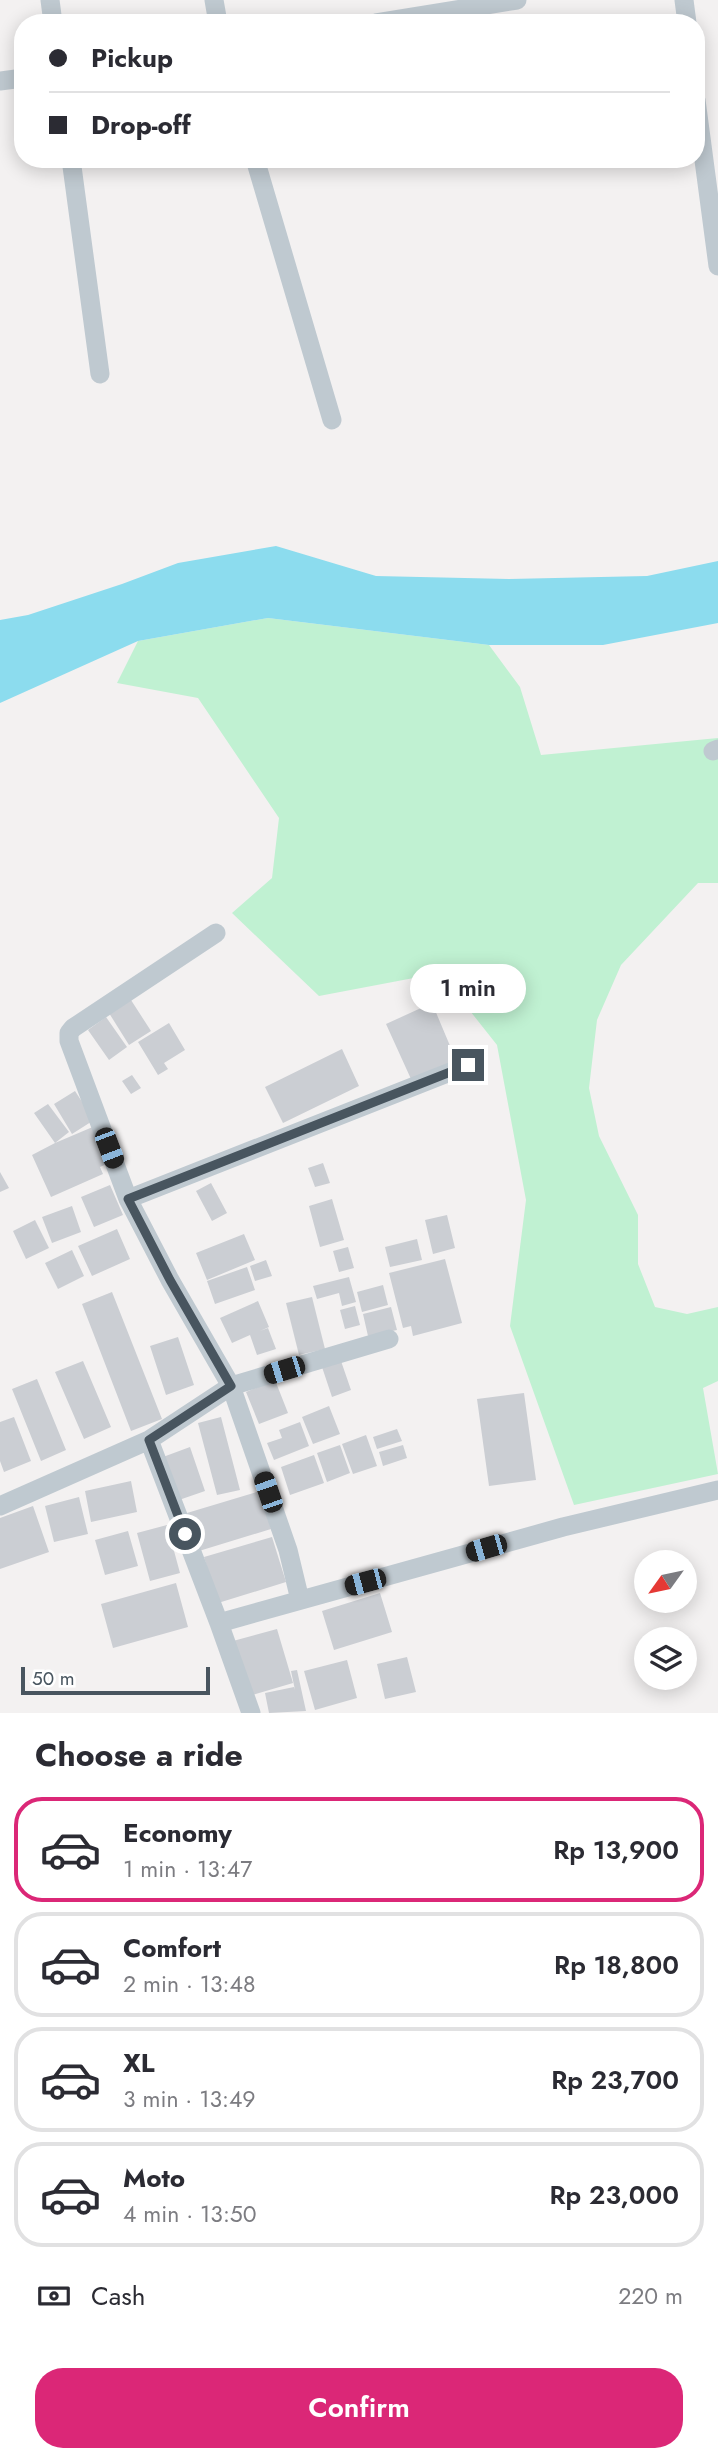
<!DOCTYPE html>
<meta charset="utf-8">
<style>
:root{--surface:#fff;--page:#f7f7f7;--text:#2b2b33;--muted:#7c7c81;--line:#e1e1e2;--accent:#db2777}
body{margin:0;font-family:Jost,sans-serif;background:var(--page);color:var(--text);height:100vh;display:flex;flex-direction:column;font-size:26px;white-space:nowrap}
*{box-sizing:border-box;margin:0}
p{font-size:23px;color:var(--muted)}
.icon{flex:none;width:38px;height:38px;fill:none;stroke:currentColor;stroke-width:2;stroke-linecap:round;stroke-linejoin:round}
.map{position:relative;height:1713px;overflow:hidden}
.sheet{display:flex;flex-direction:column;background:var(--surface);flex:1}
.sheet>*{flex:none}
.hud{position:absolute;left:14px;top:14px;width:691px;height:154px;border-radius:28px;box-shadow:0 4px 18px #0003;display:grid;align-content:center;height:154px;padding:0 35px;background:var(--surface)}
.needle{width:46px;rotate:237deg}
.controls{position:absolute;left:634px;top:1550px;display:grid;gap:14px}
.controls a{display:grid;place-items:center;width:63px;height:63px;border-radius:50%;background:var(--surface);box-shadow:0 4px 18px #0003;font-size:35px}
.scale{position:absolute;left:21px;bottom:18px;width:189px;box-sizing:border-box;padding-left:7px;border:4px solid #48555f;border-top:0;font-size:19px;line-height:24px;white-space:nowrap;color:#48555f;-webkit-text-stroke:5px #fff;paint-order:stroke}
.end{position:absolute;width:32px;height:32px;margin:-16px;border:9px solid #48555f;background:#fff;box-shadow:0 0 0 4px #fff}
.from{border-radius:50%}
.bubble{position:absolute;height:49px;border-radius:24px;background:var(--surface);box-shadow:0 4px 18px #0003;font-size:23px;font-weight:600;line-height:49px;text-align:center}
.car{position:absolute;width:21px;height:42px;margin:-21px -10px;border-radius:9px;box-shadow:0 0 5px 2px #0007;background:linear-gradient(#222 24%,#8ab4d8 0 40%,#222 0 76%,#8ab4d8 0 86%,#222 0)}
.hud b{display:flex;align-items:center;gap:24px;height:66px;font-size:26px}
.hud b+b{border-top:2px solid var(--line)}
.hud i{width:18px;height:18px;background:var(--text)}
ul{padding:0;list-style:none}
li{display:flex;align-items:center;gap:21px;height:105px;margin:0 14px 10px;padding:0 21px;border:4px solid var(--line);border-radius:28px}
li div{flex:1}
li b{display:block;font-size:26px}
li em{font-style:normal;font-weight:600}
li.current{border-color:var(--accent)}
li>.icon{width:63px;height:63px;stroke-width:1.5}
h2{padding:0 35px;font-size:32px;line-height:84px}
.pay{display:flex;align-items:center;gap:18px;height:77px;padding:0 35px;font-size:26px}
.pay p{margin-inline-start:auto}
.button{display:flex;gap:14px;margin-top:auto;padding:14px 35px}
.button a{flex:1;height:80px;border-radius:28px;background:var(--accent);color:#fff;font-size:28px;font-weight:600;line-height:80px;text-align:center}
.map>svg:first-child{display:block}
.green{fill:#c0f1d2}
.water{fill:#8cdcee}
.building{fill:#cbced3}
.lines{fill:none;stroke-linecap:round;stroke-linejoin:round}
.street{stroke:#bfc9d0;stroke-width:19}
.route{stroke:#48555f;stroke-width:9}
</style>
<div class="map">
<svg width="718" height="1713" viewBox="0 0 718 1713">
<rect width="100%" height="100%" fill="#f3f1f1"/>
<!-- green -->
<path class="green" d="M268,618L489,645L520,687L541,755L718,738V883H698L621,965L597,1020L589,1088L599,1136L638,1215V1264L655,1307L687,1314L718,1307V1381L703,1388L718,1474L574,1505L510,1326L526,1200L497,1045L440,973L319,996L232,913L272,878L279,818L198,698L117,683L138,641Z"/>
<!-- water -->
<path class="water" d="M276,546L376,576L509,579L647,576L718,561V623L603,645H489L268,618L138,641L0,703V620L28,615L122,584L178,563Z"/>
<!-- building -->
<path class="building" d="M131,1000L151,1031L129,1045L109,1013Z
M432,1003L456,1060L411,1079L386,1024Z
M106,1017L127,1047L109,1060L88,1030Z
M169,1023L185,1050L164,1063L168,1069L158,1075L138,1042Z
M342,1049L359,1086L283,1123L265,1087Z
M132,1075L141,1088L131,1094L122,1081Z
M75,1091L94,1120L72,1134L54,1104Z
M48,1104L69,1132L55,1143L34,1113Z
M95,1126L111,1162L100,1167L103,1174L51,1197L32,1155L55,1143Z
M323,1163L330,1183L315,1187L308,1168Z
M0,1172L9,1188L0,1192Z
M211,1183L227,1213L212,1221L196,1191Z
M110,1185L123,1215L94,1227L81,1197Z
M332,1199L344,1240L320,1247L309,1206Z
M72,1206L81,1232L52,1243L42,1217Z
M447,1215L455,1248L433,1254L425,1220Z
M35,1220L49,1248L26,1259L13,1231Z
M117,1229L130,1259L92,1276L78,1246Z
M244,1234L255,1260L207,1280L196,1253Z
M417,1239L422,1260L390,1267L385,1247Z
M348,1247L354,1268L339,1272L333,1251Z
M72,1250L84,1276L58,1289L45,1263Z
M445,1259L462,1323L413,1336L411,1326L403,1328L389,1273Z
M266,1260L272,1276L255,1281L250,1266Z
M247,1267L255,1290L215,1304L207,1281Z
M349,1277L356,1302L342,1306L339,1293L317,1299L313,1286Z
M383,1285L388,1305L362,1312L357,1292Z
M112,1292L162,1419L131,1431L82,1304Z
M312,1297L325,1349L299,1355L286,1303Z
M258,1301L269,1327L260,1331L268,1328L276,1349L257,1355L250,1335L232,1343L220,1318Z
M355,1306L360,1325L345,1329L340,1310Z
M391,1307L397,1330L368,1336L363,1314Z
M178,1337L194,1385L166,1395L150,1346Z
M83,1361L111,1427L84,1439L55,1372Z
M341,1361L351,1390L332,1397L322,1367Z
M37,1379L66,1450L41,1461L12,1389Z
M275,1380L288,1413L259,1424L246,1392Z
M524,1393L536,1480L489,1486L477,1399Z
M329,1406L340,1434L313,1444L302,1417Z
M14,1417L31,1461L4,1472L0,1461V1422Z
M221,1417L240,1490L217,1495L198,1423Z
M300,1422L309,1446L274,1460L267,1443L282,1438L279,1430Z
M397,1429L402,1441L377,1449L373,1437Z
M366,1435L377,1466L353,1474L342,1444Z
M340,1445L350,1473L327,1482L317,1453Z
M403,1445L407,1458L383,1466L379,1452Z
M190,1447L205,1491L179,1500L163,1457Z
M314,1455L324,1483L290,1495L281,1467Z
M131,1481L137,1512L91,1522L85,1491Z
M260,1491L271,1529L199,1551L187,1513Z
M79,1497L88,1534L54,1542L45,1506Z
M33,1506L49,1552L0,1569V1518Z
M167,1525L180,1573L150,1581L137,1533Z
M128,1531L138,1566L105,1575L95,1540Z
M272,1537L286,1582L218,1603L204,1557Z
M176,1583L188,1627L113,1648L101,1604Z
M380,1593L392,1632L334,1650L322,1611Z
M277,1629L293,1683L249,1696L233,1641Z
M407,1657L416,1692L385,1699L377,1664Z
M347,1660L357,1698L315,1710L304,1671Z
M297,1670L306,1711L269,1713L265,1693L294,1687L295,1690L291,1671Z"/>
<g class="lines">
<!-- street -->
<path class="street" d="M50,0L53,23
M214,0L218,23
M684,0L687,23
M376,23L517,0
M0,81L23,78
M696,100L718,266
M71,159L100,374
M255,159L332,420
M713,751L718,749
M216,933L73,1028L69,1033V1041L128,1199L170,1280L231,1386L288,1550L300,1600
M128,1199L468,1065
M149,1440L219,1623L251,1713
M0,1506L149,1440L231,1386L389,1339
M219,1623L563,1527L718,1490"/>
</g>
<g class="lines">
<!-- route -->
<path class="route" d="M185,1534L149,1440L231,1386L170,1280L128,1199L468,1065"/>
</g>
</svg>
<div class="controls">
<a><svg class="needle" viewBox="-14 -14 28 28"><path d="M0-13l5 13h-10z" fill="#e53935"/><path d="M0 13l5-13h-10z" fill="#7c7c81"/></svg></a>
<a><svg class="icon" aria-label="layers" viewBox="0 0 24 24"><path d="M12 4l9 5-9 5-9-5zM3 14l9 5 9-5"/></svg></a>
</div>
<div class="scale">50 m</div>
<i class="end from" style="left:185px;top:1534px"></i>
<i class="end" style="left:468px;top:1065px"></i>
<div class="bubble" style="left:410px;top:964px;width:116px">1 min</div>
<i class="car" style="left:109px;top:1148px;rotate:159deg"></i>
<i class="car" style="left:284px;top:1370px;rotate:253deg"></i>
<i class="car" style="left:268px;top:1492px;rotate:341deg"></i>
<i class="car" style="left:486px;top:1548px;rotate:254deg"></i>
<i class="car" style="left:365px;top:1582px;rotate:255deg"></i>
<div class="hud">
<b><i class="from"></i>Pickup</b>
<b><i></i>Drop-off</b>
</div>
</div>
<section class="sheet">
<h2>Choose a ride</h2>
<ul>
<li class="current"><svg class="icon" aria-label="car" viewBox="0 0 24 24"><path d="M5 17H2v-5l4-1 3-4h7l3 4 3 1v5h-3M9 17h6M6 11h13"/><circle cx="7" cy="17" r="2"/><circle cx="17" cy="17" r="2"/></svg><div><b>Economy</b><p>1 min · 13:47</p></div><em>Rp 13,900</em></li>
<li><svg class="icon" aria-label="car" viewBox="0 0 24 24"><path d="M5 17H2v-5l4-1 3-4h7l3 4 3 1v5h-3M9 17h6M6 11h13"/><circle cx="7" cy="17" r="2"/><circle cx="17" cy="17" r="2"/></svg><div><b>Comfort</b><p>2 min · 13:48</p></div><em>Rp 18,800</em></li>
<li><svg class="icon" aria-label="car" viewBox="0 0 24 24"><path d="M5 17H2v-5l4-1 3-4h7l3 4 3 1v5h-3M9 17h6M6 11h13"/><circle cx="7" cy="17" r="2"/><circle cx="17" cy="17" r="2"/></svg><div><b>XL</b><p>3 min · 13:49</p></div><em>Rp 23,700</em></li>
<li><svg class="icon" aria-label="car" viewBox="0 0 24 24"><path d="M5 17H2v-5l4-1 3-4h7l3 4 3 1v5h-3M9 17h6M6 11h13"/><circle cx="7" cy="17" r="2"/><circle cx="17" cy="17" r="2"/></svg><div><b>Moto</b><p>4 min · 13:50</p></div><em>Rp 23,000</em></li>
</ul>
<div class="pay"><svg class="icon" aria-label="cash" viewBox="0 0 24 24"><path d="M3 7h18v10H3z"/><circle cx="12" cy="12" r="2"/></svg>Cash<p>220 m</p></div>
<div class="button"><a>Confirm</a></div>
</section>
